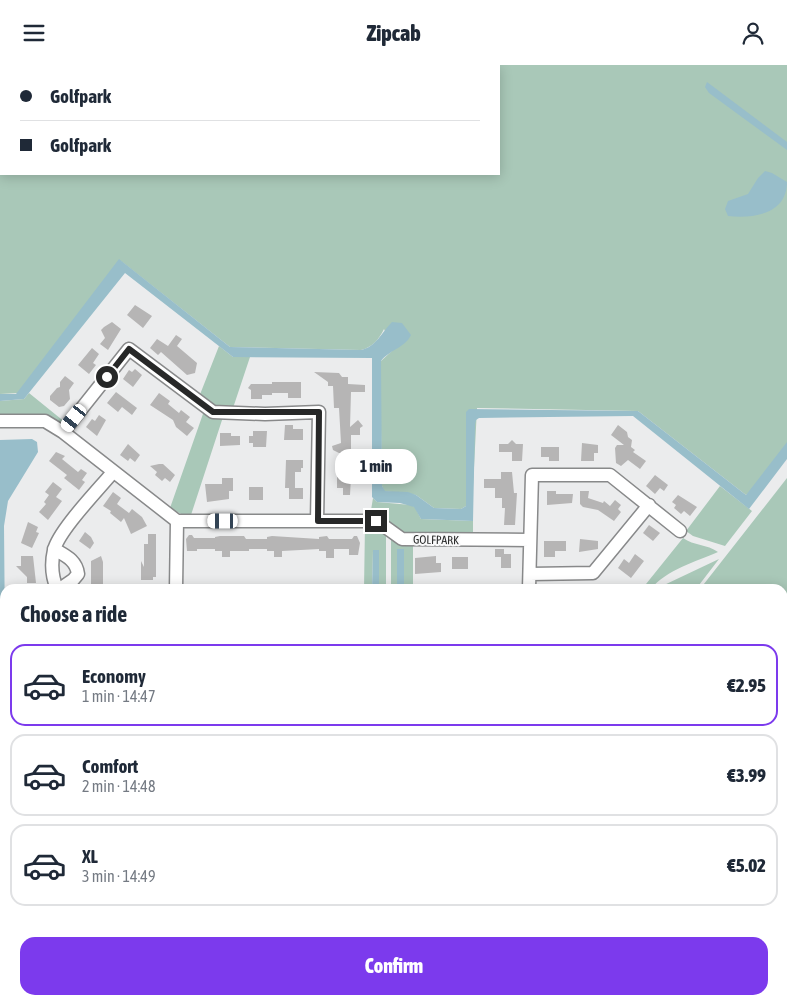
<!DOCTYPE html>
<meta charset="utf-8">
<style>
:root{--surface:#fff;--page:#f6f6f7;--text:#1f2937;--muted:#747a83;--line:#e0e1e3;--accent:#7c3aed}
body{margin:0;font-family:"Asap Condensed",sans-serif;background:var(--page);color:var(--text);height:100vh;display:flex;flex-direction:column;font-size:19px;white-space:nowrap}
*{box-sizing:border-box;margin:0}
p{font-size:16px;color:var(--muted)}
.icon{flex:none;width:28px;height:28px;fill:none;stroke:currentColor;stroke-width:2;stroke-linecap:round;stroke-linejoin:round}
.map{position:relative;flex:1;overflow:hidden}
.side{position:absolute;left:0px;top:519px;width:788px;height:421px;display:flex;flex-direction:column;background:var(--surface);border-radius:15px 15px 0 0;box-shadow:0 2px 12px #0003}
.side>*{flex:none}
.hud{position:absolute;left:0px;top:0px;width:500px;height:110px;box-shadow:0 2px 12px #0003;display:grid;align-content:center;height:110px;padding:0 20px;background:var(--surface)}
.end{position:absolute;width:22px;height:22px;margin:-11px;border:6px solid #272828;background:#fff;box-shadow:0 0 0 2px #fff}
.from{border-radius:50%}
.bubble{position:absolute;height:35px;border-radius:15px;background:var(--surface);box-shadow:0 2px 12px #0003;font-size:16px;font-weight:800;line-height:35px;text-align:center}
.car{position:absolute;width:15px;height:30px;margin:-15px -8px;border-radius:6px;box-shadow:0 0 4px 1px #0007;background:linear-gradient(#fff 24%,#345 0 40%,#fff 0 76%,#345 0 86%,#fff 0)}
.hud b{display:flex;align-items:center;gap:18px;height:48px;font-size:19px}
.hud b+b{border-top:1px solid var(--line)}
.hud i{width:12px;height:12px;background:var(--text)}
ul{padding:0;list-style:none}
li{display:flex;align-items:center;gap:15px;height:82px;margin:0 10px 8px;padding:0 10px;border:2px solid var(--line);border-radius:15px}
li div{flex:1}
li b{display:block;font-size:19px}
li em{font-style:normal;font-weight:800}
li.selected{border-color:var(--accent)}
li>.icon{width:45px;height:45px;stroke-width:1.5}
h2{padding:0 20px;font-size:22px;line-height:60px}
.button{display:flex;gap:10px;margin-top:auto;padding:10px 20px}
.button a{flex:1;height:58px;border-radius:15px;background:var(--accent);color:#fff;font-size:20px;font-weight:800;line-height:58px;text-align:center}
header{display:flex;justify-content:space-between;align-items:center;height:65px;padding:0 20px;background:var(--surface);font-size:22px;font-weight:800}
.map>svg:first-child{display:block}
.green{fill:#a9c8b8;fill-rule:evenodd}
.water{fill:#98beca}
.building{fill:#b6b5b5}
.lines{fill:none;stroke-linecap:round;stroke-linejoin:round}
.minor-casing{stroke:#88898a;stroke-width:15}
.minor{stroke:#fff;stroke-width:12}
.route{stroke:#272828;stroke-width:6}
.labels{text-anchor:middle;dominant-baseline:central;stroke-width:4;stroke-linejoin:round;paint-order:stroke}
.street-label{font-size:12px;fill:#272828;stroke:#f9f9fa}
</style>
<header><svg class="icon" aria-label="menu" viewBox="0 0 24 24"><path d="M4 6h16M4 12h16M4 18h16"/></svg>Zipcab<svg class="icon" aria-label="person" viewBox="0 0 24 24"><circle cx="12" cy="8" r="4"/><path d="M4 21q1-7 8-7t8 7"/></svg></header>
<div class="map">
<svg width="787" height="939" viewBox="0 0 787 939">
<rect width="100%" height="100%" fill="#ebeced"/>
<!-- green -->
<path class="green" d="M0,0H787V393L746,430L638,346L477,343L472,442L466,441L461,444L434,443L416,430L384,426L382,421L380,307L381,296L393,285L384,264C379,274 373,282 361,285L230,282L121,196L19,328L0,329ZM1,1H499V109H1Z
M219,281L233,292H250L233,343L212,342L199,332Z
M29,328L66,358L58,359C41,345 21,350 0,350V336L24,334Z
M204,346L223,352L191,450H183L170,443Z
M787,413V939H260L259,935H782V524H700Z
M720,421L752,446L725,481L693,471L686,466Z
M373,433L377,437L411,440L415,442L421,454L473,456V471L404,470L370,451Z
M365,460L377,462L386,469V524H379V485L373,486L372,524H364Z
M683,473C694,481 707,479 718,487C697,496 666,505 651,524H642Z
M391,474L413,479V524H404V485L397,484V524H391Z
M719,494L696,524H659L662,521Z
M0,754L5,756V926L0,922Z"/>
<!-- water -->
<path class="water" d="M707,17L787,77V85L709,28L705,22Z
M765,106L772,108L787,117C787,149 753,154 728,151L725,144L728,136L748,129L758,113Z
M119,194L230,282L361,285C376,282 382,267 392,257L402,258L411,270C405,283 389,285 381,296L382,421L385,426L408,427L416,430L434,443L461,444L466,441V347L469,344L638,346L746,430L787,377V394L749,444L633,351L479,353L476,355L475,359L473,456L421,454L414,442L400,438L377,437L372,432V293L233,292L125,208L24,334L0,336V329H16Z
M32,374L37,377L38,387L8,436L4,461L5,572L0,602V375Z
M397,484H404V524H397Z
M373,485H379V524H372Z"/>
<!-- building -->
<path class="building" d="M135,240L152,251L143,263L127,250Z
M112,257L121,264L108,285L100,279L105,273L101,265L104,262Z
M176,270L182,274L177,281L197,298L195,308L187,310L161,287L158,290L150,283L157,274L168,281Z
M92,283L99,289L93,298L96,300L89,309L78,300Z
M135,304L142,310L133,322L123,314L129,305L132,307Z
M314,307L339,308L342,312H348V319L365,320V327H351L350,362L358,355L363,361L360,363V370H351V388H339L333,385L332,381L341,378L339,343H334L333,321H328V317Z
M65,311L74,318L69,325L70,334L64,341L59,342L50,335V331L57,323L60,322V317Z
M272,317H301V333H288V328H272V330H262V334H251V325L248,323L251,319H272Z
M116,327L137,343L132,350L122,342L118,347L107,338Z
M159,328L170,336L168,339L179,348L181,345L190,352L186,357L194,363L187,371L176,362L173,355L150,340Z
M99,350L106,355L97,371L86,362L92,354L95,356Z
M285,360H293V364H303V375H284Z
M618,360L627,367L628,372L632,375L631,382L635,385L633,387L646,396L640,404L628,395L621,401L616,398L615,383L617,380H624L611,370Z
M253,366H267L266,382H253V378H249V371H253Z
M220,368H231V371H240V380L220,381Z
M512,375L516,379H523L522,396H512V387H499V379H508Z
M582,378L598,380V388H594V396H581Z
M128,379L140,390L135,397L130,393L128,396L120,390Z
M541,382H559V396H549V392H541Z
M56,387L65,391L62,394L78,407L81,404L87,408L82,415L85,417L79,425L64,413L67,410L49,396Z
M286,395H303V403H301V407H295V423H303V434H289V423H285Z
M159,399H163L175,410L170,417L165,413L162,416L155,410L157,407L150,401Z
M501,407H512L514,428H517L515,460H504L505,443H502V433H495V423H484V414H501Z
M655,410L668,420L664,426L660,423L655,429L646,421Z
M337,412H351L350,430H343V423H337Z
M222,413H233V426H229V434L207,437L205,419H222Z
M53,417L62,424L56,432L62,436L48,455L39,447L46,439L44,437L49,430L45,427Z
M249,422H263V435H249Z
M547,426H556V429H573L572,438L547,440Z
M580,426H589L588,433L603,438L604,436L610,441L615,435L621,440L618,444L621,447L614,456L598,445L583,442L580,439Z
M113,427L121,433L117,439L129,448L132,444L142,452L147,461L131,469L124,453L121,457L110,448L111,446L103,441Z
M678,430L697,442L690,451L684,446L681,449L674,443L676,440L672,437Z
M28,457L38,462L36,467L39,468L32,483L21,478Z
M649,460L660,468L653,476L643,468Z
M85,467L91,472L94,478L90,484L79,476Z
M148,469H156V512H153V515H141V496L144,502V479H148Z
M189,470H192L194,473H215V472L220,471H244L246,474H267V472L272,471L319,474V472L327,471L329,474H352L354,471H357L360,478L358,490H349V484H334V493H326V486H319V484L282,486V492H274V486H267V484H249V486H230V492H222V486H215V484H197V486H187L186,474Z
M580,474L598,476V484L579,487Z
M544,476H566V486H555V492H544Z
M495,484H504V489H511V503H501V492H495Z
M635,489L644,496L631,513L618,503L624,494L629,498Z
M21,491H33L36,518H27V512L16,501H21Z
M101,491L103,497V524H91V496Z
M436,491V498H441V507L415,509V493Z
M452,492H468V504H452Z"/>
<g class="lines">
<!-- minor casing -->
<g class="minor-casing">
<path id="minor" d="M0,356H45L63,367L177,456H377L402,474L530,475
M63,367L129,284L213,347L265,349L319,347L317,456
M54,484C66,491 76,495 78,509L73,515L60,524
M530,509L593,508L649,440
M57,524C52,512 51,498 54,485C59,465 99,424 113,407
M176,524L177,456
M529,524L532,410H610L680,466
M10,935L15,939
M714,935L719,939
M201,939L205,935"/>
</g>
<!-- minor -->
<use href="#minor" class="minor"/>
</g>
<g class="lines">
<!-- route -->
<path class="route" d="M107,312L129,284L213,347H319L318,456H376"/>
</g>
<g class="labels">
<!-- street labels -->
<g class="street-label">
<text transform="translate(436 475) rotate(1)">GOLFPARK</text>
</g>
</g>
</svg>
<i class="end from" style="left:107px;top:312px"></i>
<i class="end" style="left:376px;top:456px"></i>
<div class="bubble" style="left:335px;top:384px;width:82px">1 min</div>
<i class="car" style="left:74px;top:353px;rotate:219deg"></i>
<i class="car" style="left:223px;top:456px;rotate:270deg"></i>
<div class="hud">
<b><i class="from"></i>Golfpark</b>
<b><i></i>Golfpark</b>
</div>
<section class="side">
<h2>Choose a ride</h2>
<ul>
<li class="selected"><svg class="icon" aria-label="car" viewBox="0 0 24 24"><path d="M5 17H2v-5l4-1 3-4h7l3 4 3 1v5h-3M9 17h6M6 11h13"/><circle cx="7" cy="17" r="2"/><circle cx="17" cy="17" r="2"/></svg><div><b>Economy</b><p>1 min · 14:47</p></div><em>€2.95</em></li>
<li><svg class="icon" aria-label="car" viewBox="0 0 24 24"><path d="M5 17H2v-5l4-1 3-4h7l3 4 3 1v5h-3M9 17h6M6 11h13"/><circle cx="7" cy="17" r="2"/><circle cx="17" cy="17" r="2"/></svg><div><b>Comfort</b><p>2 min · 14:48</p></div><em>€3.99</em></li>
<li><svg class="icon" aria-label="car" viewBox="0 0 24 24"><path d="M5 17H2v-5l4-1 3-4h7l3 4 3 1v5h-3M9 17h6M6 11h13"/><circle cx="7" cy="17" r="2"/><circle cx="17" cy="17" r="2"/></svg><div><b>XL</b><p>3 min · 14:49</p></div><em>€5.02</em></li>
</ul>
<div class="button"><a>Confirm</a></div>
</section>
</div>
